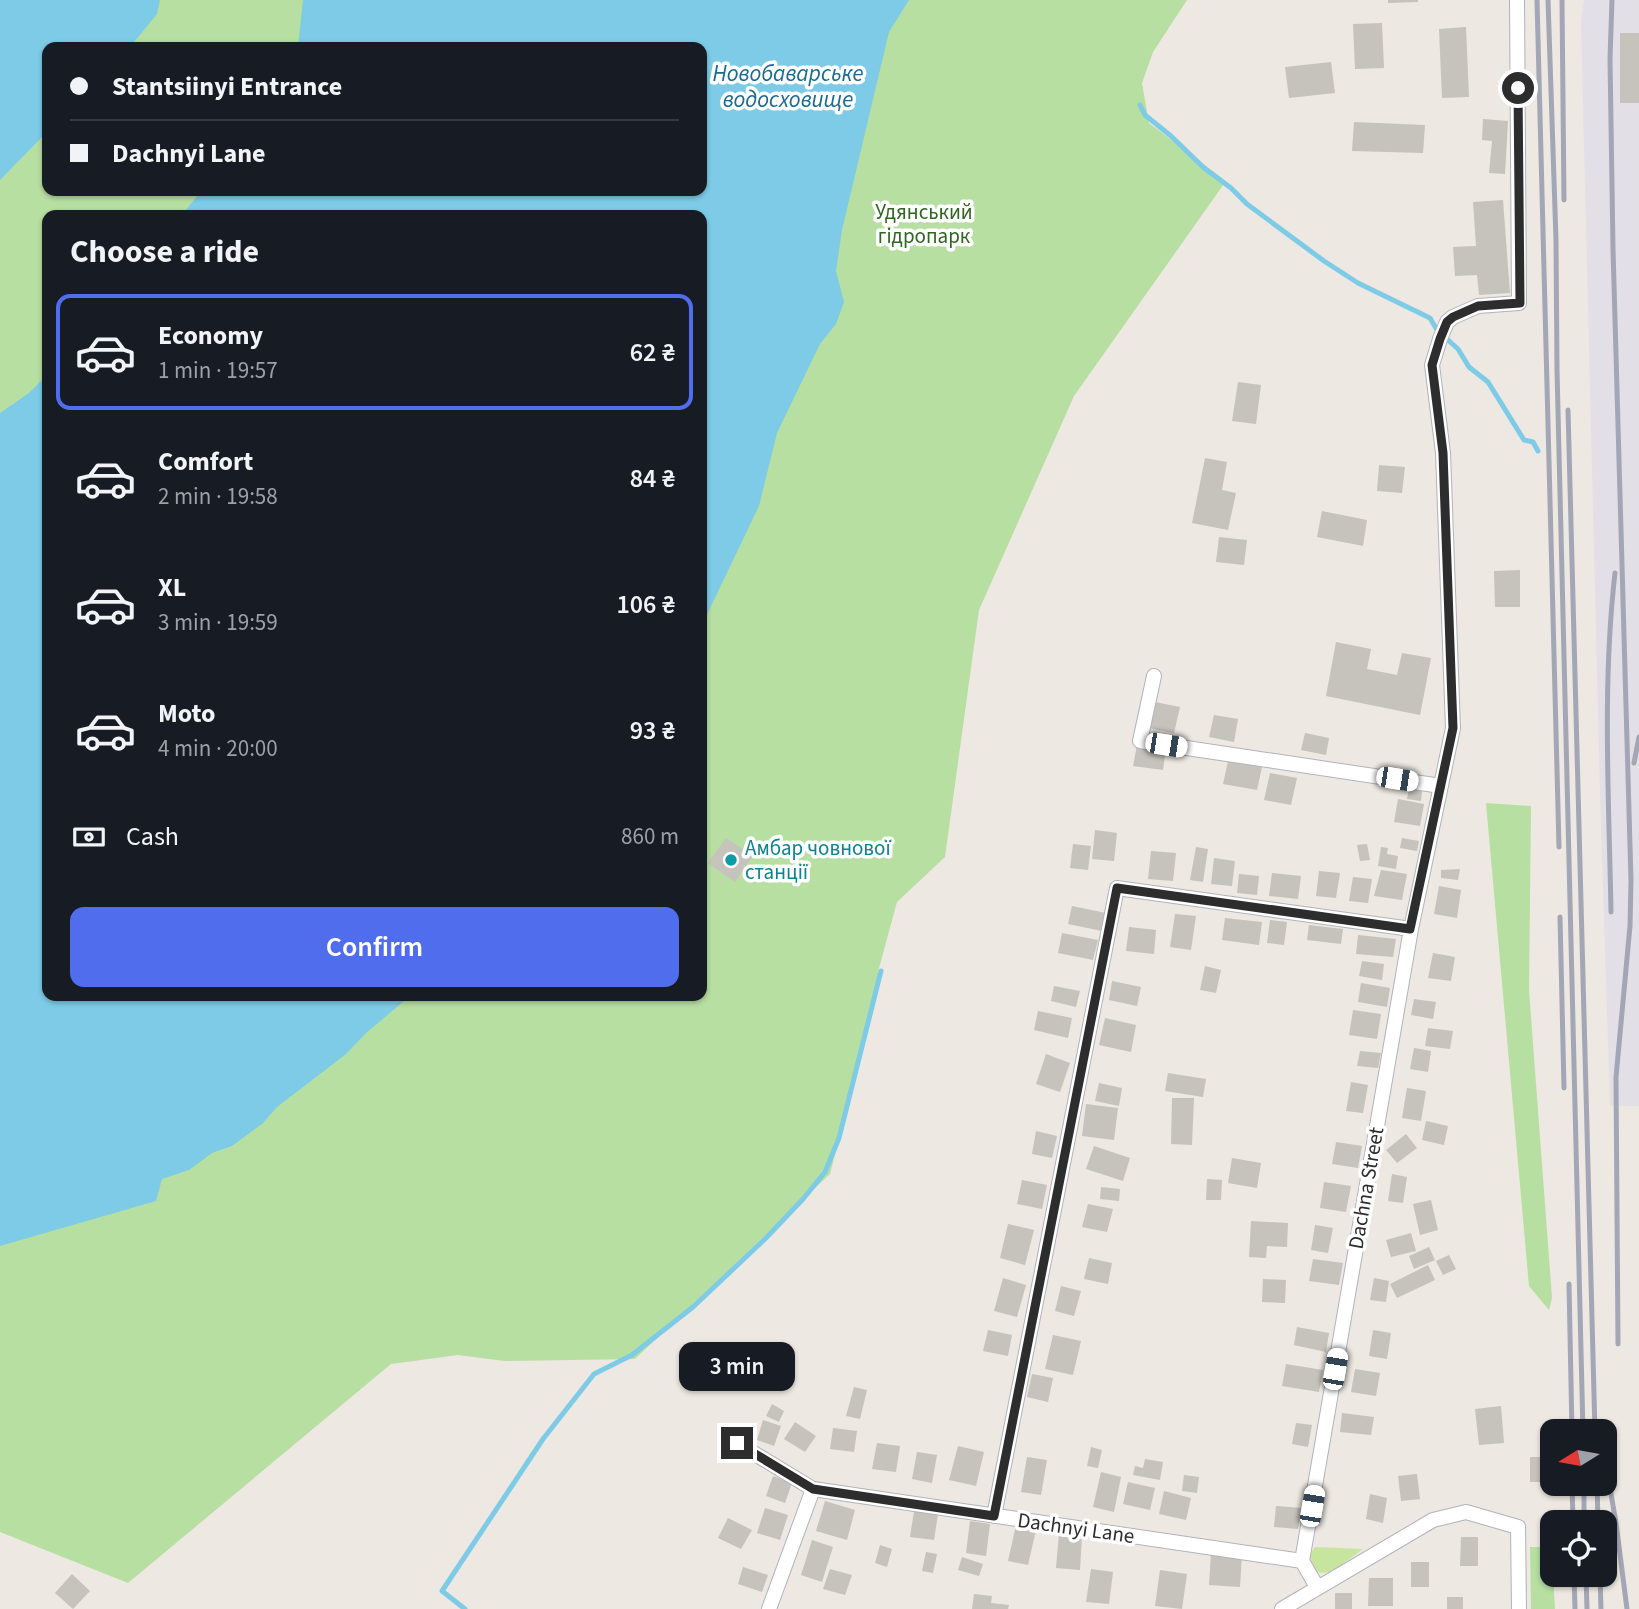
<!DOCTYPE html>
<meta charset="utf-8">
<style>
:root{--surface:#171b24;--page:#242831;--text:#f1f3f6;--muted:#9ea1a6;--line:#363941;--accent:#4f6dec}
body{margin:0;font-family:"Source Sans 3",sans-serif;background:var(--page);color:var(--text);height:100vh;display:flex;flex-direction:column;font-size:26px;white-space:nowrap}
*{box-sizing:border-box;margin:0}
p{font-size:23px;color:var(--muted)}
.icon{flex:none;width:38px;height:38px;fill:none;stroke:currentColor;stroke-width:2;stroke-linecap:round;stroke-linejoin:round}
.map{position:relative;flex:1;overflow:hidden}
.details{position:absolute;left:42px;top:210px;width:665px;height:791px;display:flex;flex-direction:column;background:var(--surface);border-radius:14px;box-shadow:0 2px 5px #0004}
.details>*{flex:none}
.top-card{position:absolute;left:42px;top:42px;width:665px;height:154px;border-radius:14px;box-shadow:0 2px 5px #0004;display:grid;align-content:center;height:154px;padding:0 28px;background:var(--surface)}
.needle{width:46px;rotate:259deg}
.buttons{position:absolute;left:1540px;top:1419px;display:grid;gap:14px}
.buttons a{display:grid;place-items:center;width:77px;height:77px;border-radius:14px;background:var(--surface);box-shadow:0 2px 5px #0004;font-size:35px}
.end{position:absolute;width:32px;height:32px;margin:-16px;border:9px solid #2d2d2d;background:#fff;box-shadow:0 0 0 4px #fff}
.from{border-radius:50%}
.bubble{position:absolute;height:49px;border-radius:14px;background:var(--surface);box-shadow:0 2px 5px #0004;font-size:23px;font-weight:600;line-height:49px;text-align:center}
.car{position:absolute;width:21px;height:42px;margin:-21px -10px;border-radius:9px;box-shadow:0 0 5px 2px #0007;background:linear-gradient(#fff 24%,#345 0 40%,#fff 0 76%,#345 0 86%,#fff 0)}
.top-card b{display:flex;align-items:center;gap:24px;height:66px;font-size:26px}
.top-card b+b{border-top:2px solid var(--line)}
.top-card i{width:18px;height:18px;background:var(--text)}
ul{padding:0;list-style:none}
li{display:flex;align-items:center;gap:21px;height:116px;margin:0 14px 10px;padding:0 14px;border:4px solid transparent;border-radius:14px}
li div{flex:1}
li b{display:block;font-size:26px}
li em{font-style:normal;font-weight:600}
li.current{border-color:var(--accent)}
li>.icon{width:63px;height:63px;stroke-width:1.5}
h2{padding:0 28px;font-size:32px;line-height:84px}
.pay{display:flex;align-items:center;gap:18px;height:77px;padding:0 28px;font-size:26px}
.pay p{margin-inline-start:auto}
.button{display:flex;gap:14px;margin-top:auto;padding:14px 28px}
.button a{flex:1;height:80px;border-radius:14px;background:var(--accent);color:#fff;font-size:28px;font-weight:600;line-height:80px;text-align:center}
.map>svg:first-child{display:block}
.industrial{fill:#e2e0e6}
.green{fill:#b7dfa2;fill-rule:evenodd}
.pitch{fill:#c8e59f}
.water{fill:#7dcbe6}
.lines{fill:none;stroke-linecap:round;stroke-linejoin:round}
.stream{stroke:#7dcbe6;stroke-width:5}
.building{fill:#c6c2bc}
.street-casing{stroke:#b1b3bc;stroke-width:16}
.street{stroke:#fff;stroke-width:14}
.rail{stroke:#a3a6b5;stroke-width:5}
.route{stroke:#2d2d2d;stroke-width:9}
.culture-dot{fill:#0f9aa8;stroke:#fff;stroke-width:2.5}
.labels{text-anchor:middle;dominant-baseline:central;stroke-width:7;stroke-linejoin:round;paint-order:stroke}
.park-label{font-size:21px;fill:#306621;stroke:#fff}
.culture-label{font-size:21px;fill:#0d838f;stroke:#fff;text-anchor:start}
.street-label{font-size:21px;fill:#2d2d2d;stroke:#fff}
.water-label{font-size:23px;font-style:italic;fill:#196b95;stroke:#fff}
</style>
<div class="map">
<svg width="1639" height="1609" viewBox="0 0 1639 1609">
<rect width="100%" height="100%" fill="#ede8e1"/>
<!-- industrial -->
<path class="industrial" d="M1584,0H1639V1106H1610L1600,792L1581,23Z"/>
<!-- green -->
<path class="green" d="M0,0H1187L1153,52L1142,83L1149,123L1226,181L1074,396L979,610L945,857L897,902L878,972L882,973L830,1174L635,1359L505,1361L458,1355L391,1364L128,1583L0,1532ZM47,47H702V191H47ZM47,215H702V996H47Z
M1486,803L1531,806L1529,990L1552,1298L1549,1310L1529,1286Z
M1530,1547H1545L1552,1556L1555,1609H1531Z"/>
<!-- pitch -->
<path class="pitch" d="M1315,1547L1363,1549L1332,1572L1320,1573L1311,1567L1310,1554Z"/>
<!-- water -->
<path class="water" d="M0,0H160L157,14L130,47H47V132L0,180Z
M303,0H909L889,32L842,230L836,271L844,302L836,324L820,344L777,433L759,506L702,625V215H182L201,191H702V47H298Z
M47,375V996H410L366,1033L346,1054L277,1107L263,1123L232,1146L212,1153L189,1170L162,1179L156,1201L0,1246V413L29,393Z"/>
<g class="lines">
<!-- stream -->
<path class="stream" d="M1140,105L1145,115L1171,136L1204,168L1231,188L1247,204L1324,261L1358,283L1430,318L1437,330L1458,349L1469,367L1488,382L1524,440L1533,442L1538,451
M465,1609L442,1591L543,1439L594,1374L632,1355L693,1307L766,1238L803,1199L825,1172L839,1138L881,971"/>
</g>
<!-- building -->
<path class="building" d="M1388,0H1418V2L1388,3Z
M1382,23L1384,68L1355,69L1353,24Z
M1466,27L1469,97L1442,98L1439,29Z
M1620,33H1639V103H1620Z
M1331,62L1335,93L1289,98L1285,67Z
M1483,119L1508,121L1505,174L1489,173L1492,141L1482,140Z
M1354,122L1425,125L1423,153L1352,151Z
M1503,200L1510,293L1479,295L1477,275L1455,276L1453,247L1476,246L1473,202Z
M1238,382L1261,385L1256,424L1232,421Z
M1205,458L1227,462L1222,490L1236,493L1228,530L1192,523Z
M1379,465L1405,467L1402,493L1377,491Z
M1322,511L1367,520L1363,546L1317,537Z
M1219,537L1247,540L1244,565L1216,562Z
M1520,570V607H1495L1494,571Z
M1336,642L1371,649L1367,669L1397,675L1402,653L1431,658L1420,715L1326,696Z
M1155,702L1180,707L1174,733L1149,728Z
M1214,715L1238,719L1234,742L1209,737Z
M1305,733L1329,738L1326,755L1301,750Z
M1137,745L1166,749L1163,770L1133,766Z
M1228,761L1262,767L1257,790L1223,784Z
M1270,773L1297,778L1291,805L1264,800Z
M1409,789L1422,791L1421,801L1407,799Z
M1398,799L1424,804L1420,826L1394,822Z
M1095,830L1117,833L1114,861L1092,859Z
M726,838L753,856L735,882L708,863Z
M1402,838L1419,841L1417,851L1400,848Z
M1073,844L1091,846L1088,870L1070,868Z
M1367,844L1370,860L1360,861L1357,845Z
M1196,847L1208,849L1203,882L1190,880Z
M1381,847L1388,848L1387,854L1398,856L1396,869L1378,866Z
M1151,851L1176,853L1173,881L1148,879Z
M1214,858L1235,861L1232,886L1211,884Z
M1460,869L1458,880L1441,878V870Z
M1381,870L1407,874L1402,900L1374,896Z
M1319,871L1340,873L1336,898L1316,896Z
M1272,873L1301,876L1298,899L1269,896Z
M1239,874L1259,876L1257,895L1237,893Z
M1353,877L1372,879L1368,903L1349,901Z
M1439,886L1461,890L1457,918L1434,914Z
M1072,906L1106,913L1102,931L1068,924Z
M1175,914L1196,916L1191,950L1170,947Z
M1225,918L1262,922L1259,945L1222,940Z
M1270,920L1287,922L1284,945L1267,943Z
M1309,925L1343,929L1341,944L1307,940Z
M1129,927L1156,930L1154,954L1126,951Z
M1062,933L1098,940L1093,960L1058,953Z
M1358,935L1396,939L1393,957L1356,954Z
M1433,953L1455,957L1451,981L1428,978Z
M1362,961L1384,964L1382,980L1359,976Z
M1205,966L1221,970L1216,993L1200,990Z
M1112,981L1141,987L1137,1006L1109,1000Z
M1361,983L1390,988L1387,1007L1358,1002Z
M1054,986L1080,991L1076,1007L1051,1001Z
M1414,999L1436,1002L1433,1019L1411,1015Z
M1353,1010L1381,1014L1377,1039L1349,1035Z
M1038,1011L1072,1018L1068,1038L1034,1030Z
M1105,1018L1136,1025L1131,1052L1099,1045Z
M1428,1028L1453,1031L1450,1049L1425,1046Z
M1414,1048L1431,1051L1428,1072L1410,1069Z
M1360,1051L1381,1053L1378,1068L1357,1066Z
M1046,1054L1070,1063L1060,1092L1036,1084Z
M1168,1073L1206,1079L1203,1097L1165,1091Z
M1351,1082L1368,1085L1363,1113L1346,1111Z
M1099,1083L1122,1088L1119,1106L1095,1101Z
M1407,1088L1426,1091L1421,1121L1402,1118Z
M1172,1098H1194L1192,1145L1171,1144Z
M1086,1104L1118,1108L1114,1140L1082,1136Z
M1426,1121L1448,1126L1444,1145L1422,1140Z
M1036,1131L1057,1136L1052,1158L1032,1154Z
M1406,1134L1417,1148L1397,1163L1386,1150Z
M1336,1142L1362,1146L1358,1168L1332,1164Z
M1094,1146L1130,1158L1123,1181L1086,1169Z
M1232,1158L1261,1163L1257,1188L1228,1183Z
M1392,1174L1407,1177L1403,1203L1388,1201Z
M1207,1179L1222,1180L1221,1200H1206Z
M1022,1180L1047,1185L1042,1209L1017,1204Z
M1324,1182L1351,1186L1346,1212L1320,1208Z
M1101,1187L1120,1189L1119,1201L1100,1199Z
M1431,1200L1438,1230L1420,1235L1413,1204Z
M1088,1204L1113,1209L1107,1232L1082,1227Z
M1251,1221L1288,1223L1287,1247L1267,1246L1266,1258L1249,1257Z
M1008,1224L1034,1230L1025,1265L1000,1258Z
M1315,1225L1333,1228L1328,1253L1311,1250Z
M1411,1233L1416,1251L1391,1257L1386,1240Z
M1429,1247L1435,1260L1414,1269L1409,1256Z
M1449,1255L1456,1269L1443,1275L1436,1261Z
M1089,1258L1112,1263L1108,1284L1084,1279Z
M1313,1259L1343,1263L1339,1285L1309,1281Z
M1428,1265L1435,1280L1397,1298L1390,1284Z
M1003,1278L1026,1285L1017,1317L994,1311Z
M1374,1278L1389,1281L1386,1302L1370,1300Z
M1263,1279L1286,1280L1285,1303L1262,1302Z
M1061,1286L1081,1291L1074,1316L1055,1311Z
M1297,1327L1329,1333L1326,1352L1294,1345Z
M988,1330L1012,1335L1008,1356L983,1351Z
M1373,1330L1391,1333L1387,1359L1369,1356Z
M1053,1335L1081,1341L1073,1375L1045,1369Z
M1286,1364L1323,1370L1319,1392L1282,1386Z
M1355,1369L1380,1373L1376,1396L1351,1392Z
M1032,1374L1053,1378L1048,1402L1027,1397Z
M854,1387L867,1390L860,1419L846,1416Z
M772,1404L784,1411L779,1422L766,1416Z
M1501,1406L1504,1443L1479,1445L1475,1409Z
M1342,1413L1374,1417L1371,1435L1340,1432Z
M763,1420L781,1426L774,1446L757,1440Z
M795,1422L816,1436L805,1452L784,1439Z
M1296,1423L1312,1425L1308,1447L1292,1444Z
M833,1428L857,1431L854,1452L830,1449Z
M877,1443L900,1446L896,1472L872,1469Z
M958,1446L984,1452L976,1486L949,1480Z
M1091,1447L1102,1450L1098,1468L1087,1466Z
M917,1452L937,1455L932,1483L912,1479Z
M1027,1457L1047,1460L1041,1495L1021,1492Z
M1530,1457H1549V1482H1530Z
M1145,1459L1163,1462L1160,1480L1133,1475L1135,1466L1143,1468Z
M1101,1472L1121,1477L1114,1512L1093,1507Z
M1417,1474L1420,1499L1401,1501L1398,1476Z
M1184,1475L1199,1477L1197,1493L1182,1491Z
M773,1476L792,1483L785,1503L766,1496Z
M1128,1482L1155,1488L1150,1510L1123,1504Z
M1164,1491L1191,1498L1186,1520L1159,1514Z
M1370,1494L1387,1498L1383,1523L1366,1519Z
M825,1501L855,1510L847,1540L816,1531Z
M1276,1506L1302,1508L1298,1529L1274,1527Z
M765,1508L788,1515L780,1540L757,1533Z
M914,1511L938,1514L934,1540L910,1537Z
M728,1518L752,1530L741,1549L718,1538Z
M970,1521L990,1524L986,1556L966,1553Z
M1016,1525L1036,1530L1028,1565L1008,1561Z
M1059,1533L1082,1535L1080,1570L1056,1568Z
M1461,1537H1478V1566H1460Z
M812,1540L833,1547L822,1582L801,1575Z
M880,1545L892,1549L887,1567L875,1563Z
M926,1552L937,1554L933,1573L922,1571Z
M1211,1552L1242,1554L1240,1587L1209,1585Z
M962,1557L983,1564L979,1576L958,1570Z
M1411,1562H1429V1587H1411Z
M743,1567L768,1575L762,1592L738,1584Z
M830,1569L852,1575L845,1595L823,1589Z
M1091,1569L1113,1572L1109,1604L1086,1602Z
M1160,1570L1187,1574L1182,1609L1155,1606Z
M72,1574L90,1591L73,1609L55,1593Z
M1369,1578H1393V1606H1368Z
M1335,1593H1352V1609H1335Z
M974,1594L992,1596L991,1603L1009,1605L1008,1609H972Z
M1447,1597H1463V1609H1447Z"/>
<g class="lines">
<!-- street casing -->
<g class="street-casing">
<path id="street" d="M1154,676L1140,741L1441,786
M737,1443L813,1489L1302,1561
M994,1516L1117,888L1411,929
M1317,1587L1302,1561L1411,929L1453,728L1443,453L1432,365L1440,339L1447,322L1453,317L1478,306L1519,303L1517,0
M769,1609L813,1489
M1282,1609L1433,1520L1466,1512L1518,1527L1519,1609"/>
</g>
<!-- street -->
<use href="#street" class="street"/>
<!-- rail -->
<path class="rail" d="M1537,0L1559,847
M1548,0L1556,240L1557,370L1583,1432
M1562,0L1564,200
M1612,0L1610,59L1613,249L1631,881L1630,926L1616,1077L1618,1344
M1568,410C1580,750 1586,1091 1595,1432
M1634,763L1639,737
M1611,912C1609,799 1602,686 1615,573
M1560,917L1564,1088
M1569,1284L1572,1432
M1605,1459L1616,1523L1627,1609
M1572,1484L1573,1522
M1584,1484V1522
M1597,1484L1598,1522
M1574,1575L1575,1609
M1586,1575L1587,1609
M1600,1575L1601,1609"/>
</g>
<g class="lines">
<!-- route -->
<path class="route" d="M737,1443L813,1489L994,1516L1117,888L1410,929L1453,728L1443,453L1432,365L1440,339L1447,322L1453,317L1478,306L1520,303L1518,88"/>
</g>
<!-- markers -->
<circle class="culture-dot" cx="731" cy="860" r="7"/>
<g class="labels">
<!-- park labels -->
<g class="park-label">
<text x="924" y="212">Удянський<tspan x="924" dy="24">гідропарк</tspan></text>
</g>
<!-- culture labels -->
<g class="culture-label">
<text x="745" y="848">Амбар човнової<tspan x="745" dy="24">станції</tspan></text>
</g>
<!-- street labels -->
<g class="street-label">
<text transform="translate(1366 1188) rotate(-80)">Dachna Street</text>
<text transform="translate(1076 1528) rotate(8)">Dachnyi Lane</text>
</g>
<!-- water labels -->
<g class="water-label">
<text x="788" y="73">Новобаварське<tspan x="788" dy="26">водосховище</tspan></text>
</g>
</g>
</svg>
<div class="buttons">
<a><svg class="needle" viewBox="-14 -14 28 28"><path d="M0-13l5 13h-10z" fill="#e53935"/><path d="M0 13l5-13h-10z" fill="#9ea1a6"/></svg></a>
<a><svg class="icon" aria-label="locate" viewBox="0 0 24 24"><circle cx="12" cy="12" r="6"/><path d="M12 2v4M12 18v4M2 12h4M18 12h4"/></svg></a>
</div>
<i class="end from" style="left:1518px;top:88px"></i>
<i class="end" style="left:737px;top:1443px"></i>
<div class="bubble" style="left:679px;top:1342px;width:116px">3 min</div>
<i class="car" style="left:1166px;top:745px;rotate:99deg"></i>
<i class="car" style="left:1397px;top:779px;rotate:99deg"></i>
<i class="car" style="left:1335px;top:1369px;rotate:10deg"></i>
<i class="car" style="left:1312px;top:1506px;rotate:10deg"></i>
<div class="top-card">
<b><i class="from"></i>Stantsiinyi Entrance</b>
<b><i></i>Dachnyi Lane</b>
</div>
<section class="details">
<h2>Choose a ride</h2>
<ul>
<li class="current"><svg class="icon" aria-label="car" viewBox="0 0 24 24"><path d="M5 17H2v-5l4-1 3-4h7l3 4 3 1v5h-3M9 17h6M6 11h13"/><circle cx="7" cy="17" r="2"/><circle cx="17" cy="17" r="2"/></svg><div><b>Economy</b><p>1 min · 19:57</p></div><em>62 ₴</em></li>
<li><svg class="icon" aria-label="car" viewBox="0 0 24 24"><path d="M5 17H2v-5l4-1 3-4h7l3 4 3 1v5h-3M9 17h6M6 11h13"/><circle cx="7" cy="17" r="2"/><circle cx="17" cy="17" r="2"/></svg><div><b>Comfort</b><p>2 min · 19:58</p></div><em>84 ₴</em></li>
<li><svg class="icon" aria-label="car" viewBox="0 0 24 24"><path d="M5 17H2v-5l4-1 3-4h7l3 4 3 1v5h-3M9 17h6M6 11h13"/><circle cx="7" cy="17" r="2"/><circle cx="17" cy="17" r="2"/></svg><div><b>XL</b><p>3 min · 19:59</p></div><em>106 ₴</em></li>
<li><svg class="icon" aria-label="car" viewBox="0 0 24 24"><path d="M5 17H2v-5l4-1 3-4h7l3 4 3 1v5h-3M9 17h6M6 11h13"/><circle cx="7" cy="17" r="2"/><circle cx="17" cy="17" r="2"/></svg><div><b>Moto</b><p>4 min · 20:00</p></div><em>93 ₴</em></li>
</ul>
<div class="pay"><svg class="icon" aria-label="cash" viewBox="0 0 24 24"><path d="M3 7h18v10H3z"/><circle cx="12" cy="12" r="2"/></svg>Cash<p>860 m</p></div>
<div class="button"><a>Confirm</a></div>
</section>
</div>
